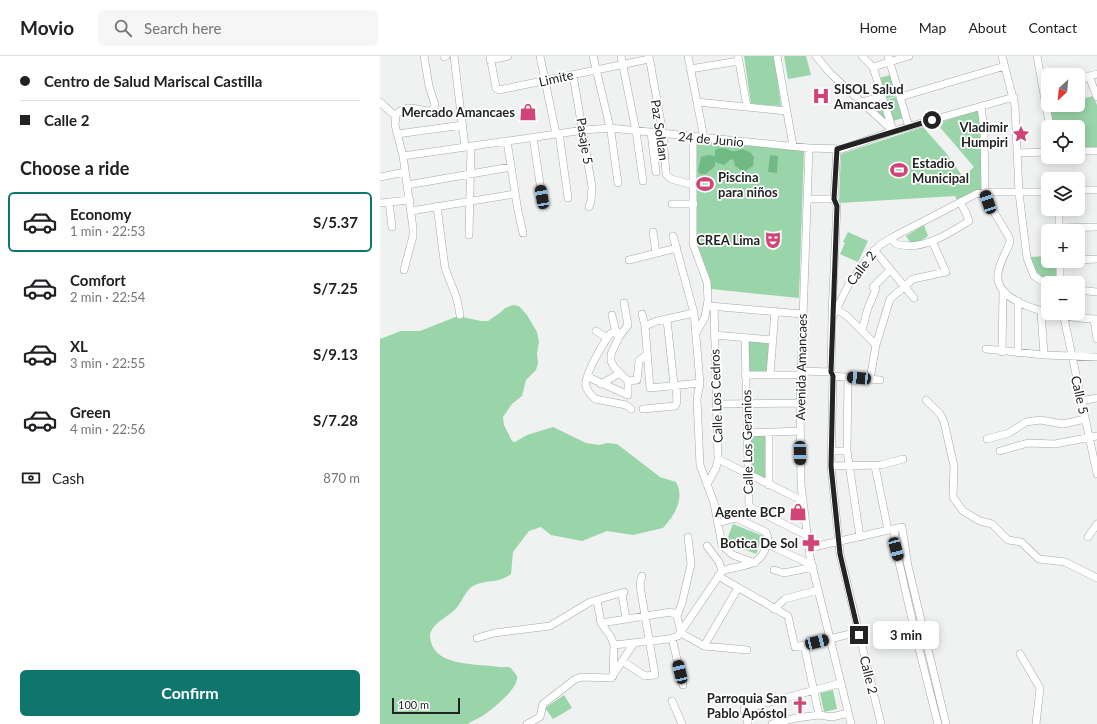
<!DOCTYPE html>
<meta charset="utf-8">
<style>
:root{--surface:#fff;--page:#f6f6f6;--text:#202124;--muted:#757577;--line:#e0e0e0;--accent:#0f766e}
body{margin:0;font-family:Lato,sans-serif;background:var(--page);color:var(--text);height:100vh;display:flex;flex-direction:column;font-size:15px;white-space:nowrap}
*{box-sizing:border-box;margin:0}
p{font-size:13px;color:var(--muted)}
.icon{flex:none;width:22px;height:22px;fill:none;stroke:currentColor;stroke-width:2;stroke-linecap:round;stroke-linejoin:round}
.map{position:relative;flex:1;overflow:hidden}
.details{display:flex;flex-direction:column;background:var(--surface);width:380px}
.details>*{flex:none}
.guide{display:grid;align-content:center;height:88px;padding:0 20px;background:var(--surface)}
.needle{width:26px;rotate:206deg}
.controls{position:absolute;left:661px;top:12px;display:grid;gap:8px}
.controls a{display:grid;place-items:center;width:44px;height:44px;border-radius:6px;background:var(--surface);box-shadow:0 2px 10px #0003;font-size:20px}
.scale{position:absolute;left:12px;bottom:10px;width:68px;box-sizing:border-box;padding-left:4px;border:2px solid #222322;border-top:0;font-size:11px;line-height:14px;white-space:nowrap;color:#222322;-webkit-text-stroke:3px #fefffe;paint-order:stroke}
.end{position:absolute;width:18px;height:18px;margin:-9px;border:5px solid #222322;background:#fff;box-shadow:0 0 0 2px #fff}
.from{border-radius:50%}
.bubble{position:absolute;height:28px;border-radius:6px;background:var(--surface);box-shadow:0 2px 10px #0003;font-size:13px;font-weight:700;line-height:28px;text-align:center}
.car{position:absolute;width:12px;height:24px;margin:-12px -6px;border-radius:5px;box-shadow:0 0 3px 1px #0007;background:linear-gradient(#222 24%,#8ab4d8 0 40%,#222 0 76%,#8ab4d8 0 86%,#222 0)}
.guide b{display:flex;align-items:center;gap:14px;height:38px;font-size:15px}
.guide b+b{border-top:1px solid var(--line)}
.guide i{width:10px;height:10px;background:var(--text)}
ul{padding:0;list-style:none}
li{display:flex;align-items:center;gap:12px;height:60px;margin:0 8px 6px;padding:0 12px;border:2px solid transparent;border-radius:6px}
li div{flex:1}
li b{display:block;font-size:15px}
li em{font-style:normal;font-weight:700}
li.selected{border-color:var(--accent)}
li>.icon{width:36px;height:36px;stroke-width:1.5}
h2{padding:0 20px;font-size:18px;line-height:48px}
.pay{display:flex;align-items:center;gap:10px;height:44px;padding:0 20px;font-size:15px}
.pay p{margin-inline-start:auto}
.button{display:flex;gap:8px;margin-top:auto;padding:8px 20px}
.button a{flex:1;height:46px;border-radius:6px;background:var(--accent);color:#fff;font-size:16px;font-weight:700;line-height:46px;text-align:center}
header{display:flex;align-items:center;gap:24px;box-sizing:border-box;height:56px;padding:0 20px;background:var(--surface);border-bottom:1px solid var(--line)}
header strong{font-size:19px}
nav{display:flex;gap:22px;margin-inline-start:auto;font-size:14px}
.search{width:280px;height:36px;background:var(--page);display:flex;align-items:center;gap:10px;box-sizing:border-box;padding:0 14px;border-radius:6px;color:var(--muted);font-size:15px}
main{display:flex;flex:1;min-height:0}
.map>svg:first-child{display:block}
.green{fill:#99d5a8}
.water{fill:#70ba85}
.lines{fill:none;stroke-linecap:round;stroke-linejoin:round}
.minor-casing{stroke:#a6a9a7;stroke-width:8}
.minor{stroke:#fff;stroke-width:7}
.route{stroke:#222322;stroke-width:5}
.labels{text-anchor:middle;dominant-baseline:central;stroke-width:3.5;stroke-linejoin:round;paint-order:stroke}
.street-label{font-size:13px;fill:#222322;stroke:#fefffe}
.poi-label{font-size:13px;font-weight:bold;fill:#222322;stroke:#fefffe;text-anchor:end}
</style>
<header>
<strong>Movio</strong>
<div class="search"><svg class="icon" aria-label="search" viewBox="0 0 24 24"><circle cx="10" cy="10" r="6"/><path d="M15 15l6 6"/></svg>Search here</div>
<nav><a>Home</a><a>Map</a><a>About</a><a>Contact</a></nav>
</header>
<main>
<section class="details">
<div class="guide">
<b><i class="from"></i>Centro de Salud Mariscal Castilla</b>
<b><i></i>Calle 2</b>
</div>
<h2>Choose a ride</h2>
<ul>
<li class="selected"><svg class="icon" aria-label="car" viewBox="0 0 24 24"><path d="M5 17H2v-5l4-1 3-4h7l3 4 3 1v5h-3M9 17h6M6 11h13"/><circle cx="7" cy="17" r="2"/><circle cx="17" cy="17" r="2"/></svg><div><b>Economy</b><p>1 min · 22:53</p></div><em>S/5.37</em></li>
<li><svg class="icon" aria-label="car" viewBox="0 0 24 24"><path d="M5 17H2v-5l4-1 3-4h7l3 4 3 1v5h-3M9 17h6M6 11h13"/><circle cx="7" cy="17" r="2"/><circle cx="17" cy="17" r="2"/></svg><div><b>Comfort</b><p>2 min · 22:54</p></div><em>S/7.25</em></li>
<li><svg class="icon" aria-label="car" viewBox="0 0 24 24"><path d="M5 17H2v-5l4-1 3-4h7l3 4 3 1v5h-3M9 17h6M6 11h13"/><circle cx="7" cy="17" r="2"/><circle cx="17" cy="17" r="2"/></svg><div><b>XL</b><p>3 min · 22:55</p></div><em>S/9.13</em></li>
<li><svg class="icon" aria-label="car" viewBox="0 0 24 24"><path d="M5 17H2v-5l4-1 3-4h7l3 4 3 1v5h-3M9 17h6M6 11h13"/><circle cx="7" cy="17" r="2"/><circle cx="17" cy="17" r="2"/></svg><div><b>Green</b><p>4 min · 22:56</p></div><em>S/7.28</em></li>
</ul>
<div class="pay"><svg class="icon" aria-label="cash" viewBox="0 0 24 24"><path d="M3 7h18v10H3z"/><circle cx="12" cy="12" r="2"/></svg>Cash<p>870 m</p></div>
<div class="button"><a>Confirm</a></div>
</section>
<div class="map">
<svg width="717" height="668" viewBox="0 0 717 668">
<rect width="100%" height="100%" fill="#eff2f0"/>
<!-- green -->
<path class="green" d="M364,0H394L401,50L371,48Z
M404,0H426L431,19L408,23Z
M510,19L516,40L506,43L500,22Z
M713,40L717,49V91L698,92V71H672L670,51L677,49H698V44Z
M516,41L523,62L513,65L506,44Z
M500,44L506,64L488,48Z
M598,54L601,75L602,132L577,144L575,140L459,147L461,98L543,71L566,97L583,121L594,111L558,69L555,68Z
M315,84L424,94L419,242L331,233L316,192Z
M544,169L548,180L536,188L530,186L526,180Z
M468,176L488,185L478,206L460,198L465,187L463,186Z
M668,200V205H677L678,227C660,227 656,215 649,201Z
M133,249L139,250L147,259L157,276L159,286L157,297L158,307L156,314L146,324L142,340L132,348L123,361L124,369L132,385L135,386L147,379L173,371L206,387L219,389L227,387L237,388L280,421L296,426C305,442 295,459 283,472L253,479L227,475L202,485L171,479L161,471L149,475L133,496L131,518C119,528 106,523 93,530C85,535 83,544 78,550C70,561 55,564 50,578C50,612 96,607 119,611C123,612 127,610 131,612L137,620C139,632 114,652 104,659C98,663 93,664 88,668H0V283L21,275H40L78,260L101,265H108L121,256L125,252Z
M367,285L390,286L388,317H367Z
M388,378L387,425L370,417L369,379Z
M353,468L383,480L376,498L346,486Z
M453,634L457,653L444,656L440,637Z
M184,639L192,652L173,663L165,652Z"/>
<!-- water -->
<path class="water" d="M339,92C352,91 348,99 362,93L370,96L374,101L373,110L364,116L355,110L354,105L351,103L344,109L335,106V110L326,118H320L318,115L321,101L328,99L335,100V94Z
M390,99L398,100L397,117L388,116Z"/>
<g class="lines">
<!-- minor casing -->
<g class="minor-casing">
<path id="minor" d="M74,0L85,91
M110,0L116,32L119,34L269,3
M160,0L176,78
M213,0L231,76L238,127
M241,0L256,75L263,125
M269,0L283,78L286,118L291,123L314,129
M308,0L324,82
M358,0L367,51
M397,0L413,90
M436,0L450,17L513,75
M482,0L493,11L513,75
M508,0L529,71
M622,0L635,50L639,137L647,202L654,220L668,229
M657,0L670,71
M64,1L66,0
M110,4L128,0
M493,11L529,0
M310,13L359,5
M193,19L212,131L211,145L209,151
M709,20L717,41
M698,23L717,18
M520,41L625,10
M0,46C6,51 9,56 16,59
M317,46L406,55
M482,46L502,40
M601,50L604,75L605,136L608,146L629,181L630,186C626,197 616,212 618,224C623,253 693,263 717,263
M179,77L188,142
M271,77L276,116
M17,78L83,69
M153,81L162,141
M313,81V188L327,226L328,244L325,261L316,277
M127,85L138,155L143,177
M429,92L420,347L421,429L430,501L471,668
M698,95H717
M638,97L668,96
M23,100L204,74L230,72L429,92L462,93L513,75L634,41
M0,121L25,116
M27,129L131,111
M698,134H717
M427,143H454
M9,146L12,171
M0,147L30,144
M292,148H314
M57,150L65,212L77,243L80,259
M679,153V175
M31,155L135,138
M679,172L717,171
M273,176L276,197
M89,179L91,90
M293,180L314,257L320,327L317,343L320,409L334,447L342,489L353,499L375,507
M511,182L516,188C542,195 567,179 589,165L586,157L580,146
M494,194L534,242
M249,204L297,192
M698,204L717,203
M680,205V227
M24,214L33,180V172L23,100L15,69L16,59C27,46 37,55 52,55L55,49L49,30L44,0
M493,231L510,214
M698,234L717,236
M330,250L422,258
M456,253L467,260L496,289L510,243L533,223L566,216L552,185
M661,255L664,299
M683,257L717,418
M262,258L265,270L270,332L320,327
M452,258L457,150L454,143L457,93
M232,259L236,277L239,276
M714,263L717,283
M287,264L294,329
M265,270L277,265L314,257
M482,274L488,252L496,233
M216,275L227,282
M334,279L392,284
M239,281L248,269L244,247
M365,282L369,449L370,451L426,479
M606,293L664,299L717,301
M622,296L623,236
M638,297V245
M421,315L451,316
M365,319H421
M390,319L395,255
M453,320L500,324
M208,321L248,339V325
M468,321L467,395L480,481
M490,323L496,289
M221,328L240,317
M546,344L560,358L564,366L574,410L573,441L583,455L600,465L612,468L628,484L641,486L659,503L685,506L717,522
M701,345L717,342
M337,348L420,347
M251,353L246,349L215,343C211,339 207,335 206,330C203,321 225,284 231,277H236L239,281L231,298V305L234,311L248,325L257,324L259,305L267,298
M263,353L295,350L297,346L296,329
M367,377L420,375
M607,383L629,377L646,366L660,364L683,368L705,363
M451,395H467
M620,395L648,387L675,388L717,380
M338,403L423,445
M451,410L501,409L523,403
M495,410L508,474
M327,428L336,412L338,403L334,251
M389,429V376
M514,473L516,493L536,581L558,668
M308,481L311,508L302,547L297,560L301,577L324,590L367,594
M708,481L717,468
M387,488L432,509
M327,490L339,506L342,515
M429,492L522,471L528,510L566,668
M394,514L404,517L433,511
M338,520L408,560L415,591L479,576
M242,538L246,563
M217,544L221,567L231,581L234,589L233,620
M394,553L405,543L438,534
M221,567L291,556L297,560
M97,582L114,577L170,570L210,546L244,536
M292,582L303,629
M234,589L289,583L298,580L342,515C360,508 379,513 386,491C388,486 388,480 386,476L356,462L338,467
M424,589L439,659
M324,590L358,532
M640,598L660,632L656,668
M242,605L265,620L275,619L261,536L260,527L262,520
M292,645L302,668
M147,668L160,661L163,648L194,624L201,621L231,622L254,587
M368,668L364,653L461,627
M392,668L416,662L439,659L452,661L468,657
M501,668L460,498L451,410L453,320L451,316L452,262L469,228L487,203L500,189L511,182L596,138L605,136H668"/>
</g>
<!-- minor -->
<use href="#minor" class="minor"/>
</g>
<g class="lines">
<!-- route -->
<path class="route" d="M479,579L460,498L451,410L453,320L451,316L457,150L454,143L457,93L552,64"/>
</g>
<!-- icons -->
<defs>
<g id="hospital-bare" transform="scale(1.38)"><path d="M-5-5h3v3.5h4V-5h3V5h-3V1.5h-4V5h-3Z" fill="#d04477" stroke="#fefffe" stroke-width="2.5" paint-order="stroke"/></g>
<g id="shop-bare" transform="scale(1.38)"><path d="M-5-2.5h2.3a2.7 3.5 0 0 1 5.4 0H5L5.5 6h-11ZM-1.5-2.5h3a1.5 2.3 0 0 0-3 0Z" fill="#d04477" stroke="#fefffe" stroke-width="2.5" paint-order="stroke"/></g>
<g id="sight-bare" transform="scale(1.38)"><path d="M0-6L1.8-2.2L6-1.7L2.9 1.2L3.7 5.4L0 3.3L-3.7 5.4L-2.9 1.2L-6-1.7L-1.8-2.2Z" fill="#d04477" stroke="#fefffe" stroke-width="2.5" paint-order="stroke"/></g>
<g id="stadium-bare" transform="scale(1.38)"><path d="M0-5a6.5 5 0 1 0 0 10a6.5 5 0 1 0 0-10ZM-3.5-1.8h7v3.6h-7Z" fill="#d04477" stroke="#fefffe" stroke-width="2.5" paint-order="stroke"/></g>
<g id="theatre-bare" transform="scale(1.38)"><path d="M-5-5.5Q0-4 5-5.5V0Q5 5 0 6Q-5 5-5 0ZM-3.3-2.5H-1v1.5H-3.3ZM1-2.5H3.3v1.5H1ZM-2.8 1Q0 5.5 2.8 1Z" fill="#d04477" stroke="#fefffe" stroke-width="2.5" paint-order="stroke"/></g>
<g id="pharmacy-bare" transform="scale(1.38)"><path d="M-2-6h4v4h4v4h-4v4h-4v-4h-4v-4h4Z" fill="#d04477" stroke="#fefffe" stroke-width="2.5" paint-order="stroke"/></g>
<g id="church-bare" transform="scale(1.38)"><path d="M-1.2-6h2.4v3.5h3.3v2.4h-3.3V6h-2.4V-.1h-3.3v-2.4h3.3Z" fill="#d04477" stroke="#fefffe" stroke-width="2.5" paint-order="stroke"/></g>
</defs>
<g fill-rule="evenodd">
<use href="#hospital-bare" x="441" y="40"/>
<use href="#shop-bare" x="148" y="56"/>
<use href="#sight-bare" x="641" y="78"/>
<use href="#stadium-bare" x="519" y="114"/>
<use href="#stadium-bare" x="325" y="128"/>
<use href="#theatre-bare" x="393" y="184"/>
<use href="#shop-bare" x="418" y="456"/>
<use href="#pharmacy-bare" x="431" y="487"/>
<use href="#church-bare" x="420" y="649"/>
</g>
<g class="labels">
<!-- street labels -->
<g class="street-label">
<text transform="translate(176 22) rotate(-13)">Limite</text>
<text transform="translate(280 74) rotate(82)">Paz Soldan</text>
<text transform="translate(331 83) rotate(5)">24 de Junio</text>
<text transform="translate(205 85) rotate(81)">Pasaje 5</text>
<text transform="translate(481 212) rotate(-53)">Calle 2</text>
<text transform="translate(421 311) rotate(-89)">Avenida Amancaes</text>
<text transform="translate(700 339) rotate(77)">Calle 5</text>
<text transform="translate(336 340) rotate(-92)">Calle Los Cedros</text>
<text transform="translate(367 386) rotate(-91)">Calle Los Geranios</text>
<text transform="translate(489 619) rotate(76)">Calle 2</text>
</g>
<!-- poi labels -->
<g class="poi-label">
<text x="454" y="33" text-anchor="start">SISOL Salud<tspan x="454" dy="15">Amancaes</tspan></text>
<text x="135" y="56">Mercado Amancaes</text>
<text x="628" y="71">Vladimir<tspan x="628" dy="15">Humpiri</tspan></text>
<text x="532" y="107" text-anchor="start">Estadio<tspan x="532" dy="15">Municipal</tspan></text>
<text x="338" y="121" text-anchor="start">Piscina<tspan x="338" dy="15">para niños</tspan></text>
<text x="380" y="184">CREA Lima</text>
<text x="405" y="456">Agente BCP</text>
<text x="418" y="487">Botica De Sol</text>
<text x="407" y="642">Parroquia San<tspan x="407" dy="15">Pablo Apóstol</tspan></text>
</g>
</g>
</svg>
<div class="controls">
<a><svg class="needle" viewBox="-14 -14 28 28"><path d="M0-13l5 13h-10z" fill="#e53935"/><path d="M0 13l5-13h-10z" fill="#757577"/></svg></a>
<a><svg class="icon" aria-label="locate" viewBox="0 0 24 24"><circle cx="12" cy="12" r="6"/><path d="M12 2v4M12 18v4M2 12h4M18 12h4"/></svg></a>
<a><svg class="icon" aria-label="layers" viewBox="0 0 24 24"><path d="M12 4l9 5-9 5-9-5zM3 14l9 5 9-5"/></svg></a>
<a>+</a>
<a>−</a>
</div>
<div class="scale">100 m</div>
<i class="end from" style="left:552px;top:64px"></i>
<i class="end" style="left:479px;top:579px"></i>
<div class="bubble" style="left:493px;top:565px;width:66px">3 min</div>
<i class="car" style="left:162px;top:141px;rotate:350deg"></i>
<i class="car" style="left:608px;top:146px;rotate:341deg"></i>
<i class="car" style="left:479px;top:322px;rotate:275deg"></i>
<i class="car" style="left:420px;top:397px;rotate:179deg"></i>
<i class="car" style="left:516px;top:493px;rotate:165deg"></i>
<i class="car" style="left:437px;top:586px;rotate:76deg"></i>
<i class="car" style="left:300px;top:616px;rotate:347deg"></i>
</div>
</main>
